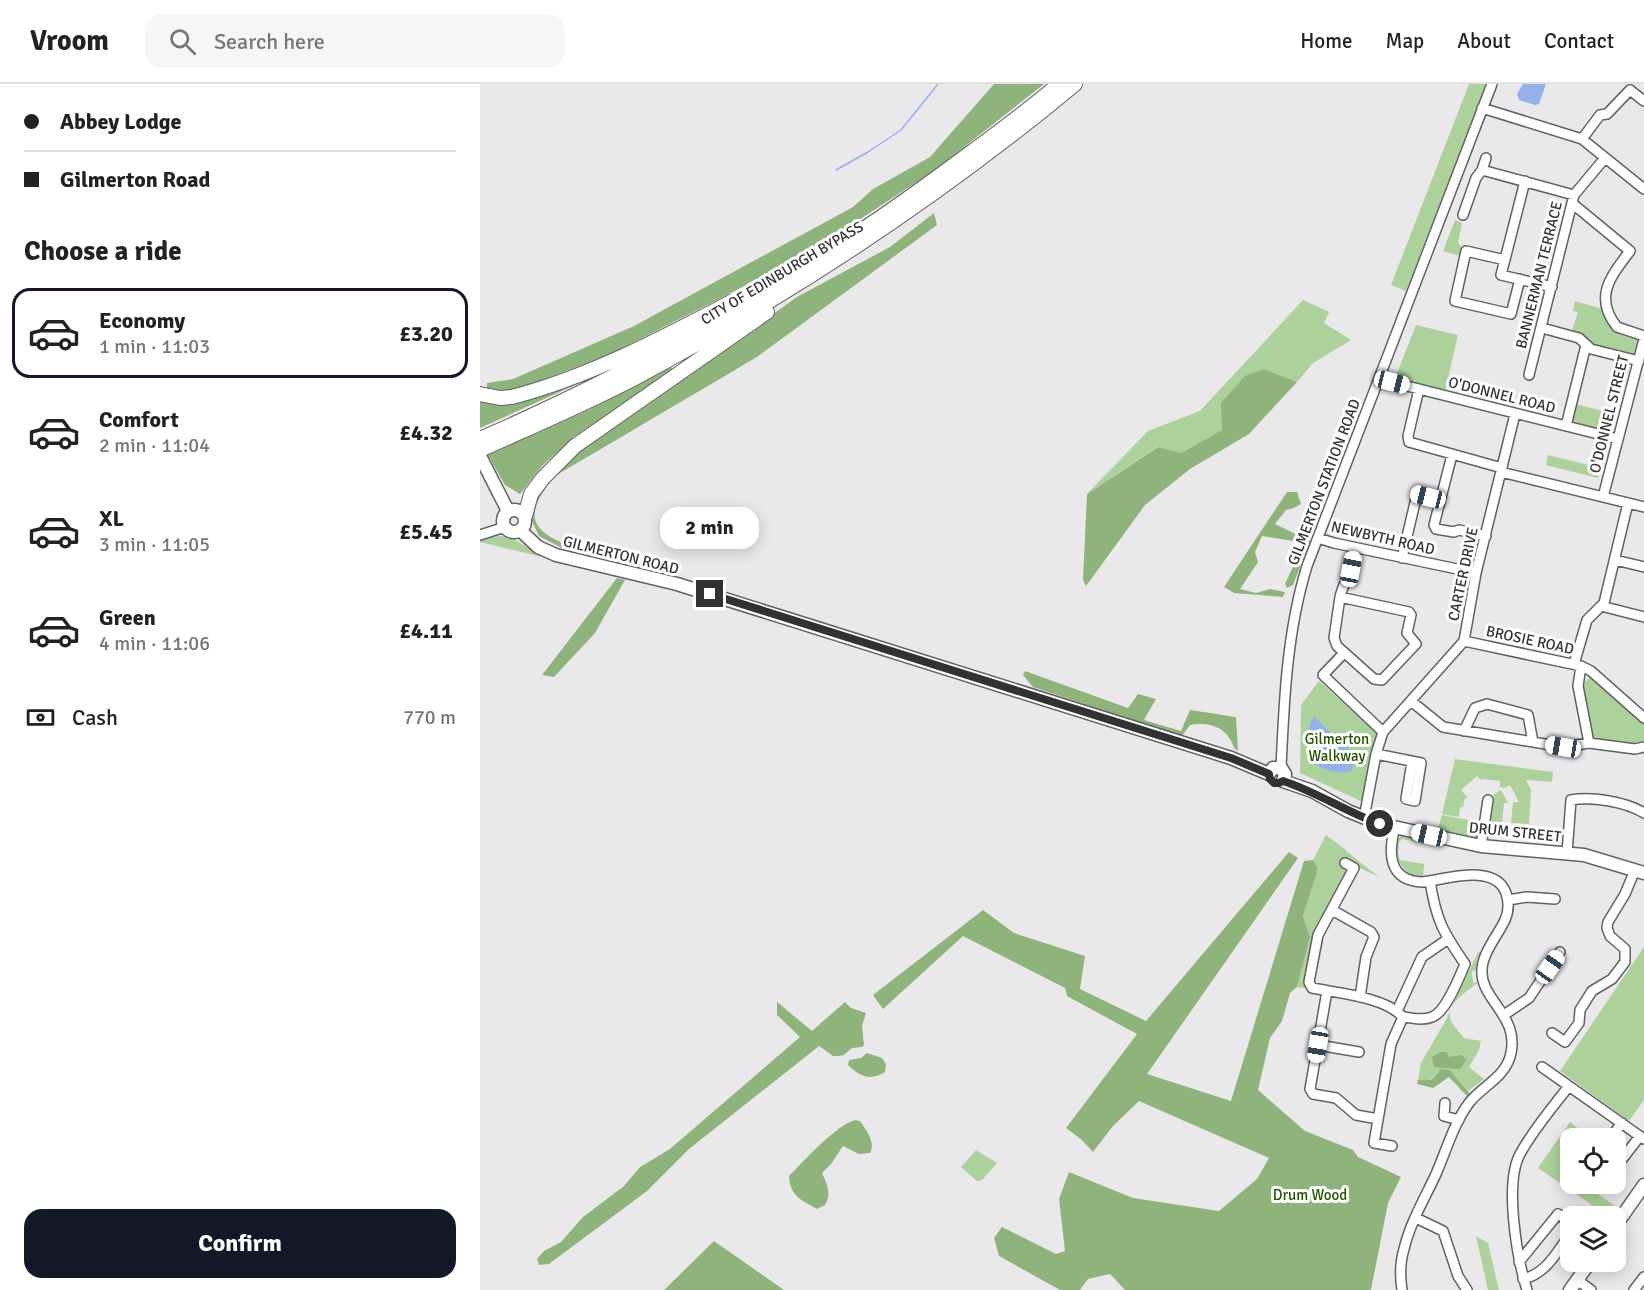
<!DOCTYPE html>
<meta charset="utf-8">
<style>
:root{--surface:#fff;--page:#f6f6f6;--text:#222;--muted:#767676;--line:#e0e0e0;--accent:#111827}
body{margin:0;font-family:Signika,sans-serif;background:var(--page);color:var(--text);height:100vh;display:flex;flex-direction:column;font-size:22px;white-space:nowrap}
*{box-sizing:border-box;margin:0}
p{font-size:20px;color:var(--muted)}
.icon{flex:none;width:33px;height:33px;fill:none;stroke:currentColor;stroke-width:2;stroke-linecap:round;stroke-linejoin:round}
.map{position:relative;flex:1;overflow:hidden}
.panel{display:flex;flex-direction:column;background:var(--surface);width:480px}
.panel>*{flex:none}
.guide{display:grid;align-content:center;height:132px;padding:0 24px;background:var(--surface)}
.tools{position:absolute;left:1080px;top:1044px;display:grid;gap:12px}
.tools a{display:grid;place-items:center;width:66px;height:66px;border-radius:12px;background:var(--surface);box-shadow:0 3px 15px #0003;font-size:30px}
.end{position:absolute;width:27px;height:27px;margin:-14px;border:8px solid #323133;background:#fff;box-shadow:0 0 0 3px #fff}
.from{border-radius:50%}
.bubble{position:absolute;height:42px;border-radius:18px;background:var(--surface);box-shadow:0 3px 15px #0003;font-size:20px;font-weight:800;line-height:42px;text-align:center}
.car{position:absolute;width:18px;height:36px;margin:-18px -9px;border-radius:8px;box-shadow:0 0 4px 2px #0007;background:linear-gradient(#fff 24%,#345 0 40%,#fff 0 76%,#345 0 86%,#fff 0)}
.guide b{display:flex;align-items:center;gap:21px;height:57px;font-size:22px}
.guide b+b{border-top:2px solid var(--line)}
.guide i{width:15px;height:15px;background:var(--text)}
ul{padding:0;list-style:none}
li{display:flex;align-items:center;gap:18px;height:90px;margin:0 12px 9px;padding:0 12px;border:3px solid transparent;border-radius:18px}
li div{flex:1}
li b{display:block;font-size:22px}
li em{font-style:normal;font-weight:800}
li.selected{border-color:var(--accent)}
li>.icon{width:54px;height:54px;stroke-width:1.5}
h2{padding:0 24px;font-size:27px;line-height:72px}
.pay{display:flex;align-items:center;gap:15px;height:66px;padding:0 24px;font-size:22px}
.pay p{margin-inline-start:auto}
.button{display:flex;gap:12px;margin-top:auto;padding:12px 24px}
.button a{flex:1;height:69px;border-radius:18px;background:var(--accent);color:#fff;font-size:24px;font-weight:800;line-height:69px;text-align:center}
header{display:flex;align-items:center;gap:36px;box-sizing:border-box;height:84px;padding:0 30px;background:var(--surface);border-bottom:2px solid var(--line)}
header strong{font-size:28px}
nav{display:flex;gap:33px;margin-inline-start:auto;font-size:21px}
.search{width:420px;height:54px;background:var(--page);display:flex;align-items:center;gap:15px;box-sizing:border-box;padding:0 21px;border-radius:18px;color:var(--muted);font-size:22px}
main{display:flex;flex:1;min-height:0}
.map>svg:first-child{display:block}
.green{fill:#acd19b}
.forest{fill:#8eb47c}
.water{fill:#94b1ea}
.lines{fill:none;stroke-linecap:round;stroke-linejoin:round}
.stream{stroke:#94b1ea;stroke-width:1.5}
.minor-casing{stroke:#636164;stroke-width:12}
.major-casing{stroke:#636164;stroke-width:15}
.highway-casing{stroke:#636164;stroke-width:16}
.minor{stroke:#fff;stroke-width:9}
.major{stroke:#fff;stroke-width:12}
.highway{stroke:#fff;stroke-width:14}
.route{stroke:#323133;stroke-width:8}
.labels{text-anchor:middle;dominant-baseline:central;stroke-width:6;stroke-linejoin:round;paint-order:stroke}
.street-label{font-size:15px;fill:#323133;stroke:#fff}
.park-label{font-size:15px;fill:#245300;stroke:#fff}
</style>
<header>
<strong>Vroom</strong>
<div class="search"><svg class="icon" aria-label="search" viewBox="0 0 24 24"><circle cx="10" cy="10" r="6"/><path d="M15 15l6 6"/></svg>Search here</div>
<nav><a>Home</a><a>Map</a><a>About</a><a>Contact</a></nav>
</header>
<main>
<section class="panel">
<div class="guide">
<b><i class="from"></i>Abbey Lodge</b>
<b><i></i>Gilmerton Road</b>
</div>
<h2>Choose a ride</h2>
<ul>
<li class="selected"><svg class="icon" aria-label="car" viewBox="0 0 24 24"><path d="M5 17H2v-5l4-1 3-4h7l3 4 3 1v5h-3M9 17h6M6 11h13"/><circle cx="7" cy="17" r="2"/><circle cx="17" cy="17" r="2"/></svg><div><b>Economy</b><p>1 min · 11:03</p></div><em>£3.20</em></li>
<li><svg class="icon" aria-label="car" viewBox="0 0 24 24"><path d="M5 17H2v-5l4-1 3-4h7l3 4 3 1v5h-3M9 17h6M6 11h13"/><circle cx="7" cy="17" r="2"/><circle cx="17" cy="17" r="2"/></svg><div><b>Comfort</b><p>2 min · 11:04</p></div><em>£4.32</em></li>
<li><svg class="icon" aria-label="car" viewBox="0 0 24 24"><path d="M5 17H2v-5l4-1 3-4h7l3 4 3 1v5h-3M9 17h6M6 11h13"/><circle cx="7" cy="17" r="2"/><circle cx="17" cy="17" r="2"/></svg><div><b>XL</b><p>3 min · 11:05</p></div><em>£5.45</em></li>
<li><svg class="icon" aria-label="car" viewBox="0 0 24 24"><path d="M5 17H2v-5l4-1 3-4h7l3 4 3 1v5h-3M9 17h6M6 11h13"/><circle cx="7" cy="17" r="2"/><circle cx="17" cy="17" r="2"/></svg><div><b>Green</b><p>4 min · 11:06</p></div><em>£4.11</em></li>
</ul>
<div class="pay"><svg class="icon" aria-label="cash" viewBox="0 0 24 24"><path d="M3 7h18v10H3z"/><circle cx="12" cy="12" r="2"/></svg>Cash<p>770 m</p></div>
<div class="button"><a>Confirm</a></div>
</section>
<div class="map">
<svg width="1164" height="1206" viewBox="0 0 1164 1206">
<rect width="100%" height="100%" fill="#ebe8ec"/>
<!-- green -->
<path class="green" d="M989,0H1007L926,207L911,201Z
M975,136L982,139L978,159L982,164L980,172L963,167Z
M823,216L849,228L844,239L871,256L833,279L817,298L784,285L743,346L701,369L677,363L607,410L668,347L720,327Z
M1095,217L1123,225C1126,245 1139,252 1157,256L1154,272L1114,262L1102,250L1092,247L1098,228L1093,227Z
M936,241L978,251L965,307L915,294Z
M1095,320L1135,330L1132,350L1090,341Z
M1068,371L1121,384L1118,394L1066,381Z
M22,452L36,456L62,473L0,458V454Z
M1111,592L1164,637V660L1157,663L1113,655L1102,601Z
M839,597L898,650L885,719L820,689L821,621Z
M975,675L1073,688L1072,698L1046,696L1051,706L1049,740L1031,739L1033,718H1039L1030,701L1025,704L1020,703V697L1002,695L1001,696L997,692L981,706L988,714H985L983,723H980L979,733L962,730Z
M1021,706L1028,719H1024L1022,739L1007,737L1009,723L1014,718L1013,711Z
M962,731L1003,739L998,754L958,745Z
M846,751L866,766V767L899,793L863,776L860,781L865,784L867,792L842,835L839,836C833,848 833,862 831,876L828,878L825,889L827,891L825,904L817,903L830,853L823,832L838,785L833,776Z
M922,751L944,755V760L922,755L919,758L918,770L920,776L944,780L943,792C924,794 913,773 916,756Z
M1164,863V1016L1149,1037L1080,987Z
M998,868H1001L997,876L996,886L992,887L993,899L999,898C987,907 963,922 972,939C975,944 980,949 984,954L1001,957L999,966L989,983L1004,995L988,1007L970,986L961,985L950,996H938L941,979L967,934Z
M1090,1038L1105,1050L1102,1054H1090V1071L1082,1083L1090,1090V1100H1104L1135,1122L1128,1132L1058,1084Z
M496,1066L517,1079L502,1096L497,1097L481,1083Z
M996,1152L1008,1159L1019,1206H1008Z"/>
<!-- forest -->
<path class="forest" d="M514,0H564L455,86L327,170L133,269L54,299L32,306H18L7,304V299L33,295L154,242L373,123L393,105L450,73Z
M454,129L457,141L277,273L75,392C53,420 41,441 81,458L82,464L59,452L52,437V423L59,406L81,381L317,213L410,163Z
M191,283L194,288L95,352L62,382L40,410L25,401L8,371L108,326Z
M784,285L817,298L769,350L710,385L665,421L606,502L603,496L607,410L678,363L701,369L742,346L741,319L765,292Z
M102,294L104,297L0,344V318C37,324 68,308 102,294Z
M807,408H817L821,420L814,424L806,426L795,440L830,457L813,501L807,504L805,500L821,465L820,458L782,452L775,468L778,478L760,505L776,509L790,505L805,508L803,513L754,509L744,503Z
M137,494L145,496L115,549L74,593L62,591Z
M545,587L648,624L658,610L676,615L664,636L701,647L710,626L756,633L758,667C752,663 754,661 750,655C742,641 725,638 710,641L702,652L553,603L543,591Z
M809,768L818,774L667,990L751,1017L824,777L833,776L838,785L823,832L830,853L817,903L810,909L802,937L790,954L778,1006L825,1047L873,1066L878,1073L921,1093L908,1119L891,1206H645L630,1190L608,1195L600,1206H580L519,1172L514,1154L522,1143L576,1170L585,1167L579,1115L589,1088L653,1114L739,1127L777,1095L789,1074L659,1017L633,1042L613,1068L602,1056L586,1044L657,950L587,912L585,904L483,852L403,925L393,911L503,826L534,849L605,872L600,905L666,937Z
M297,918L332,947L365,918L371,924L386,929L382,942L384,961L382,963L372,964L364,971L359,972H353L339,962L209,1065L167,1107L69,1180L59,1181L57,1175L64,1167L81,1158L103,1133L144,1102L160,1083L190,1065L320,953L297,931Z
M961,968H966L969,973L982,971L986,976L980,985L954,983L952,973Z
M387,969L402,974L406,980L405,988C390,997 380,993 368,981L369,976L381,974Z
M961,985L970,986L991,1011L988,1013L969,993L953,1004L937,1000L938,996H951Z
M375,1036L380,1037C386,1046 396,1058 390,1069L379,1070L363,1062L351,1080L342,1089C347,1100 352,1110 345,1121L337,1125C321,1116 310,1112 309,1092C325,1076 355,1042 375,1036Z
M234,1157L304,1206H184Z"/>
<!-- water -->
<path class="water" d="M1043,0H1066L1059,20L1055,21L1039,16L1037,10Z
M834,632C840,638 845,644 851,649C863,660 880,668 871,687C859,691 838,685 829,675L830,640Z"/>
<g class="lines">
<!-- stream -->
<path class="stream" d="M356,86L388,68L421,46L458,0"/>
<!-- minor casing -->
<g class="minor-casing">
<path id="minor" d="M1002,24L1102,55L1164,105
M1102,55L1120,31L1127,30L1150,6L1164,17
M1002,86L1094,111
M1045,97L1021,191L1072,203
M1093,120L1150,167C1131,192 1113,213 1137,243L1164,252
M983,131L996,94L1002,86L1006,74
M1025,176L986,167L975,217L1031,230L1040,195
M1062,244L1099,254L1111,265L1159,277
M1049,291L1094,111L1125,74
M899,295L1138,355
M939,305L928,352L929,358L1022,384
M1086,342L1106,261
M972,371L954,441L956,445L974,448L979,446L1006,452
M1021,388L1164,423
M1123,413L1164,255
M0,451L25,443
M838,454L854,459L996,489
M922,474L937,410L960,416
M1135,476L1164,483
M860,513L929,528L931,531L927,549L936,560L902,596L894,595L857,562L854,554L860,513C863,500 868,495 871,484C874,478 874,470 875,464
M1121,522L1164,533
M984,557L1101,582L1111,587L1164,634
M864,569L843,591L903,648
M1094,580L1107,536L1124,519L1148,419
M1101,582L1098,602L1109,659
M931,617L963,643L1083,663L1109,659L1155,665L1164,663
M984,647L995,624L1007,620L1048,631L1053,658
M896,670L941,679L935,717L926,715L932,678
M801,684C804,616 807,547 827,482L1012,0
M884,734L896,670L903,648L984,557L996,489L1035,330
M915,743C908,769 908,797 943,798C967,795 1015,779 1026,809C1029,818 1029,827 1025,836C1018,851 1003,868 1002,885C999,916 1042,932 1030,973C1023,995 1002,1002 989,1019C974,1039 966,1067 956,1090C945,1114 930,1139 924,1165C920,1178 920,1193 922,1206
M1001,762L1008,716
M1087,769L1091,716C1112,712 1146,718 1164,729
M865,779L874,784L838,851L829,898L832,904C858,909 905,913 923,933C933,934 943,937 952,933C966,928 979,894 985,880C963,848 956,836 950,797
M1028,816L1047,813L1075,815
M852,826L891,848L894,853L886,873L880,913
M847,907L830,1005L833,1010L856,1014L876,1031L898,1035
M917,927L942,873L968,855
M1024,931L1049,914L1080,868
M1072,949L1085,958L1099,939L1100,926L1112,907L1132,895L1145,878V865L1130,852L1127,844L1128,838L1145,810L1155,786
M838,961L879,968
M1062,983L1164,1055
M965,1019L964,1032L979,1036
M1130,1054L1142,1039
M912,1062L894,1059L911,960L923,933
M1136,1083L1160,1052
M936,1134L963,1147L978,1192L987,1206
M1039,1178L1078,1130L1090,1138
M1043,1195C1066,1190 1077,1168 1090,1150
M1097,1196L1111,1206
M1047,1206C1037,1174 1024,1100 1040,1070C1053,1046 1072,1024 1089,1002
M1154,1206L1164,1193"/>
</g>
<!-- major casing -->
<g class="major-casing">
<path id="major" d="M0,372L28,427
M23 437a11 11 0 1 1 22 0a11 11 0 1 1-22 0Z
M41,447L58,463L76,471L197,500L751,674L789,690
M789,690L793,684H801L805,690L803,697
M803,697L832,707L868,727L900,740L1001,762L1104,771L1164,789
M1136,1141L1164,1101
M1090,1206L1110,1178"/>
</g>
<!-- highway casing -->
<g class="highway-casing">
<path id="highway" d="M0,310L20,314L32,313C108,293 181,255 251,218
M0,355C165,283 323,193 467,86C505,58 543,31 579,0
M0,366C51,343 103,321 153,295C310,211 458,114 595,0
M45,432L51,410L63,394L95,362L287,228"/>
</g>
<!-- minor -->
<use href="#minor" class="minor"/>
<!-- major -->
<use href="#major" class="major"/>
<!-- highway -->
<use href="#highway" class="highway"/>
</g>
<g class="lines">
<!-- route -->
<path class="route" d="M230,510L751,674L789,690L790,695L794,699H799L803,697C837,708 866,728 900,740"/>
</g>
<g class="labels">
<!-- street labels -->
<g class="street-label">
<text transform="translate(302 189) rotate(-31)">CITY OF EDINBURGH BYPASS</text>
<text transform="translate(1059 191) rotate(-76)">BANNERMAN TERRACE</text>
<text transform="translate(1022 311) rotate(14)">O'DONNEL ROAD</text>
<text transform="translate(1129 330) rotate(-76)">O'DONNEL STREET</text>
<text transform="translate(844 398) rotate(-69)">GILMERTON STATION ROAD</text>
<text transform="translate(903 454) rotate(13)">NEWBYTH ROAD</text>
<text transform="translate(141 471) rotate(14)">GILMERTON ROAD</text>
<text transform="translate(983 490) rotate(-78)">CARTER DRIVE</text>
<text transform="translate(1050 556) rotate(12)">BROSIE ROAD</text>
<text transform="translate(1035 748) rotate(6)">DRUM STREET</text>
</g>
<!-- park labels -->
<g class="park-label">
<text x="857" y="655">Gilmerton<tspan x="857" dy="17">Walkway</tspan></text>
<text x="830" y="1111">Drum Wood</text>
</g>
</g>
</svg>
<div class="tools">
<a><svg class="icon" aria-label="locate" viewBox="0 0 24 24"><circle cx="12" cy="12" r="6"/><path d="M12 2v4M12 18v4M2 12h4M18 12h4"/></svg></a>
<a><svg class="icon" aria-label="layers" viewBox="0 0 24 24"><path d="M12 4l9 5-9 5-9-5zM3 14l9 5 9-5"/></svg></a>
</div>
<i class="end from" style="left:900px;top:740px"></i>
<i class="end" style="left:230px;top:510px"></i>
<div class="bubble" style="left:180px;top:423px;width:99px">2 min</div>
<i class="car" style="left:912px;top:298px;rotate:104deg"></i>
<i class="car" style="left:948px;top:413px;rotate:284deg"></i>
<i class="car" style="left:871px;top:485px;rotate:11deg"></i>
<i class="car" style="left:1083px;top:663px;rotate:280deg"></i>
<i class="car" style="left:949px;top:751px;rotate:283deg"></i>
<i class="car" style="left:1070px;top:883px;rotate:35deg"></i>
<i class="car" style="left:838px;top:961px;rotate:190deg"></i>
</div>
</main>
